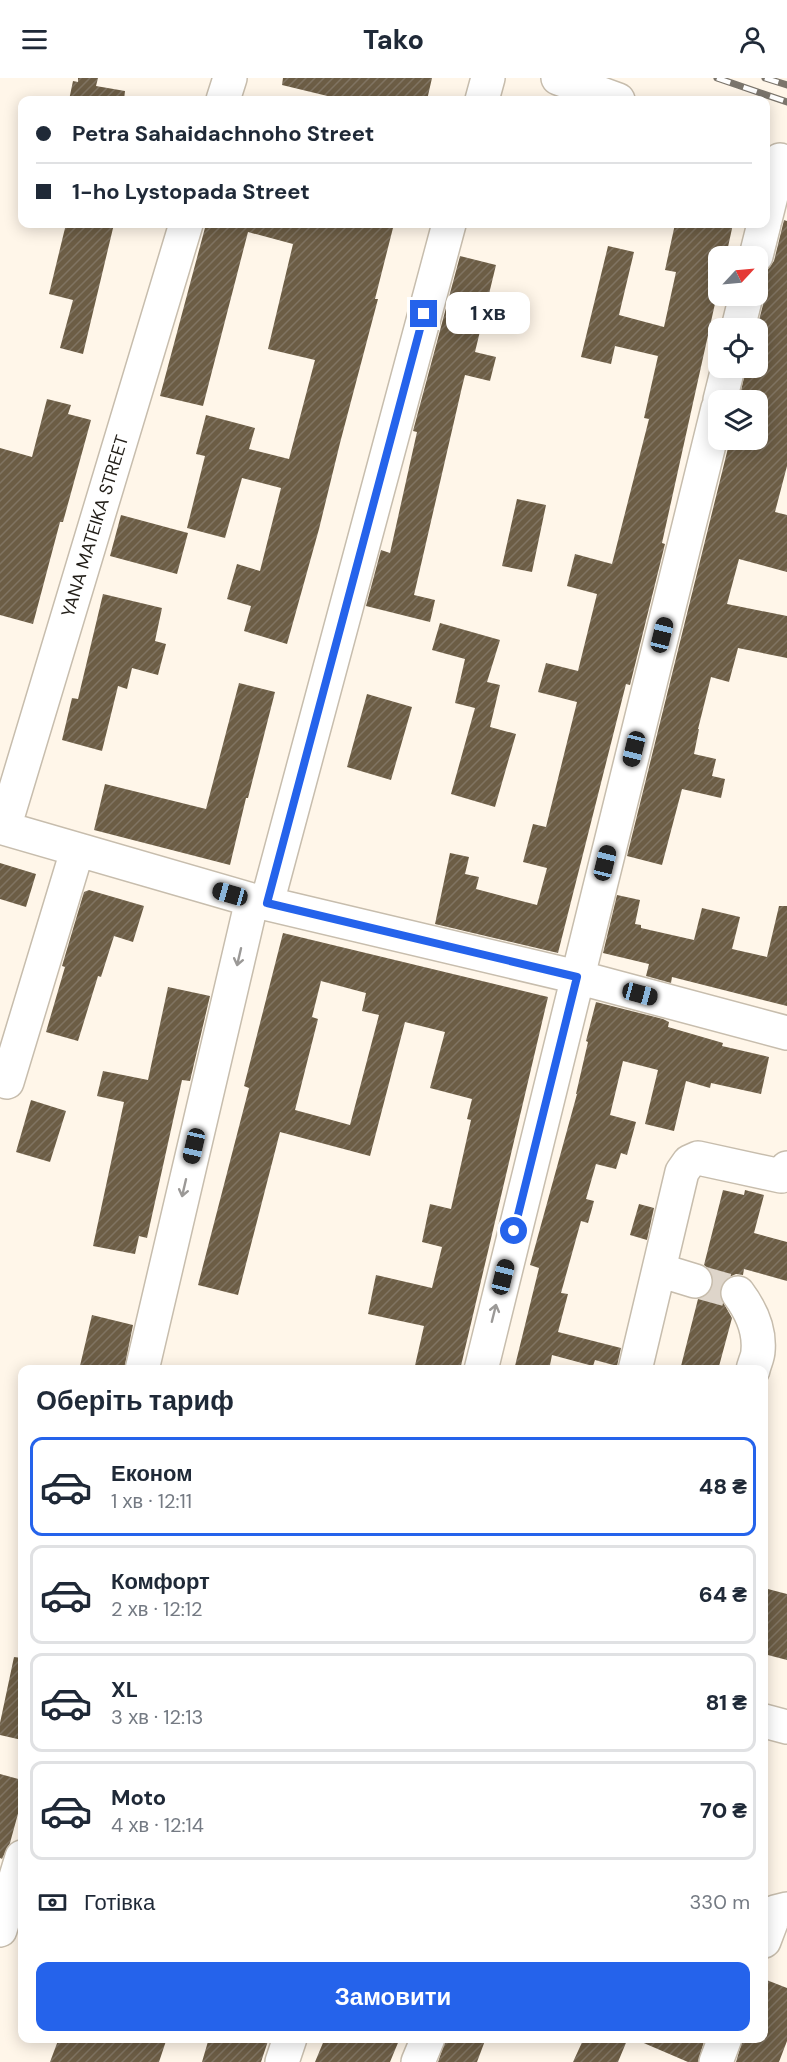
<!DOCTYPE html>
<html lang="uk">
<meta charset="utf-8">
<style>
:root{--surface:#fff;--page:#f2f2f3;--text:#1f2937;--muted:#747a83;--line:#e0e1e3;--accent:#2563eb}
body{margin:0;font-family:"DM Sans",sans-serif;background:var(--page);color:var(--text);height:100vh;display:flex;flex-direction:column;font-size:22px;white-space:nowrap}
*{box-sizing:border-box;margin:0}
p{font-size:20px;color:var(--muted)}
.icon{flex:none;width:33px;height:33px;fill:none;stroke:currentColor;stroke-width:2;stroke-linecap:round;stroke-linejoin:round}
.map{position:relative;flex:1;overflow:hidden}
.details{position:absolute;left:18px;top:1287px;width:750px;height:678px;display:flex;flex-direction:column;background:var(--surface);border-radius:12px;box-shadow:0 3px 15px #0003}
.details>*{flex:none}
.top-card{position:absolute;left:18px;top:18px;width:752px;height:132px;border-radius:12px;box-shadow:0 3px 15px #0003;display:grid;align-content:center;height:132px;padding:0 18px;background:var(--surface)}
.needle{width:39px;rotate:64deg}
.fabs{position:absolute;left:708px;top:168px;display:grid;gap:12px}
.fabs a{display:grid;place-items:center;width:60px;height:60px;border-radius:12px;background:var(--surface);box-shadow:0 3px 15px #0003;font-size:30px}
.end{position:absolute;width:27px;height:27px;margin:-14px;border:8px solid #2563eb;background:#fff;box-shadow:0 0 0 3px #fff}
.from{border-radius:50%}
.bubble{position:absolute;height:42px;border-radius:12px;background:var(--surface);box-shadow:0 3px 15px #0003;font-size:20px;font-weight:800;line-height:42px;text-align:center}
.car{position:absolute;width:18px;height:36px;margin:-18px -9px;border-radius:8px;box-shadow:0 0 4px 2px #0007;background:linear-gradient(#222 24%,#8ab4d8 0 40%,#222 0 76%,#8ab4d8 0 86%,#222 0)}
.top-card b{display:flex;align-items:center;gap:21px;height:57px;font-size:22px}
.top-card b+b{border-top:2px solid var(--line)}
.top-card i{width:15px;height:15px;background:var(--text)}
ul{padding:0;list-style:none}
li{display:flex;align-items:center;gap:18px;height:99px;margin:0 12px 9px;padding:0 6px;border:3px solid var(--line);border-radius:12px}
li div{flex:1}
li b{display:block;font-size:22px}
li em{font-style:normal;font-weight:800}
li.active{border-color:var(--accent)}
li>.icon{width:54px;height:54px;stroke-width:1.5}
h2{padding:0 18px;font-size:27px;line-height:72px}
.pay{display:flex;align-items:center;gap:15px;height:66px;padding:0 18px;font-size:22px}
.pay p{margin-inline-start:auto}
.primary-button{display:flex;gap:12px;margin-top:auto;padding:12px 18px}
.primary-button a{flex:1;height:69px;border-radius:12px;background:var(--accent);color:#fff;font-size:24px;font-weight:800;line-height:69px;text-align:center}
header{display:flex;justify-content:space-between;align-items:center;height:78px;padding:0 18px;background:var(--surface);font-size:27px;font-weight:800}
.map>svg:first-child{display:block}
.building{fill:url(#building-hatch);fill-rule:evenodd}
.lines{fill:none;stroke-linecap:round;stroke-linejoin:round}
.minor-tunnel{stroke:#ded5ca;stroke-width:33;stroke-dasharray:33 16;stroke-linecap:butt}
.minor-casing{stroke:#c7bdad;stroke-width:36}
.minor{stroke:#fff;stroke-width:33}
.rail-casing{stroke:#7b756c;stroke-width:7}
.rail{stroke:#fff;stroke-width:4.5;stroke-dasharray:14;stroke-linecap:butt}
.oneway{stroke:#9b9997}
.route{stroke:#2563eb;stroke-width:8}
.labels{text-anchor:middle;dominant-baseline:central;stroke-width:6;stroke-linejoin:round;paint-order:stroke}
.street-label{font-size:18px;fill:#211d17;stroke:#fff}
</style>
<header><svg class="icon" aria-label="menu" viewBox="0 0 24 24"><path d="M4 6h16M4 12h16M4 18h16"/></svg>Tako<svg class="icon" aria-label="person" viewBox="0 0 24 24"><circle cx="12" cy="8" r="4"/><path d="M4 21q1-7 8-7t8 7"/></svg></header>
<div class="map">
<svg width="787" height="1984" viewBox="0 0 787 1984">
<defs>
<pattern id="building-hatch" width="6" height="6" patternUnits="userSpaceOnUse" patternTransform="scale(1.5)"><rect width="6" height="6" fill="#6c5d45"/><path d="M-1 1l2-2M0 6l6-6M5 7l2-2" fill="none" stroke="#807462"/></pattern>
</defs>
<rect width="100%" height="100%" fill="#fff6e9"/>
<!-- building -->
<path class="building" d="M78,0H98L96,8L125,13L124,22H69L73,3L78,4Z
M283,0H432L427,22H344L282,7Z
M784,142L787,143V388L775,434L787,437V494L739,481L727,526L787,538V580L738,570L729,604L711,599L698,651H699L694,676L716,681L712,698L725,701L721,720L682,711L662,787L627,778L730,362H758V322H739L746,290H758L757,250L764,223L763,210L767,192L774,183Z
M66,146H114L83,276L60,270L73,222L49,216Z
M206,146H394L375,221H378L340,365L319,451L287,566L244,553L251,528L227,521L237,486L260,493L281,410L242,400L225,460L187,450L205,378L196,376L206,337L255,350L249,371L289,381L315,282L268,271L293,166L248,154L203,328L160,318Z
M675,146H733L726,178H718V212L662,465L665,466L630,607L626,606L558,875L435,846L450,775L469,779L465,796L479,799L476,811L537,827L547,790L523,784L533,746L546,749L577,624L538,614L546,585L578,593L597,516L567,508L575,476L612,486L649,341L644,340L658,278L615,268L611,286L581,279L608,168L634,174L619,237L664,249L676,194L665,192Z
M460,178L496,187L475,274L496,279L490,303L465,297L462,309L414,517L435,522L430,544L366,528L381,472L390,475L417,354L413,353Z
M47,321L71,327L68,336L91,342L63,444H60L33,546L0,537V370L32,379Z
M517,421L546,427L532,494L502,488Z
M121,437L188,455L177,496L110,478Z
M103,516L162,530L155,563L166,566L158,597L132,590L127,611L118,608L102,673L62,662L72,620L78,621Z
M440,545L500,562L487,604L500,607L490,649L516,656L495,729L451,716L475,630L455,625L465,581L432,572Z
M239,605L275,614L248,720H246L230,787L94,752L105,706L206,731Z
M367,616L412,629L391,702L347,689Z
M0,785L36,796L26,829L0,821Z
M89,812L144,828L133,864L114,858L101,899L98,898L78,963L46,954L65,889L62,888L84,814Z
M617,817L640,822L635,846L641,847V850L694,862L702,830L740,839L732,871L767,879L779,828H787V928L672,899L671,905L646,898L649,886L603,875Z
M283,855L548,919L460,1292H414L424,1248L368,1236L376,1197L432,1210L442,1169L422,1164L430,1126L451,1131L471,1042L467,1041L472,1021L430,1010L445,954L405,944L370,1078L280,1054L238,1217L198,1207L249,1010L244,1008ZM321,903L366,915L362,933L379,937L350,1047L295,1032L318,941L312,939Z
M168,909L210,918L190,1003L182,1002L147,1160L139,1158L135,1176L93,1168L124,1024L97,1018L103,993L148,1002Z
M596,924L663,941L669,944L668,949L723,965L722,968L769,979L761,1016L711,1005L710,1010L686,1003L674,1053L645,1046L658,992L623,983L610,1037L636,1044L627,1077L621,1075L616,1091L596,1086L586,1121L594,1123L588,1145L581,1143L561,1215L568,1216L558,1254L621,1270L617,1288L595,1282L593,1288L552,1277L549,1292H514L539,1190L530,1187L577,1016H576L588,964L586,963Z
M31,1022L66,1033L50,1084L16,1074Z
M723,1112L744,1117L745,1112L764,1117L754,1155L787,1164V1203L744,1191L743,1197L736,1196L727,1200L721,1208L719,1217L732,1240L718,1292H680L698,1221L707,1217L713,1208V1198L709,1191L704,1187Z
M639,1126L654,1130L647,1162L630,1157Z
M92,1237L133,1247L124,1292H79Z
M764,1510L787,1516V1582L764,1576Z
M14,1579L22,1580V1662L0,1657V1645Z
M0,1696L22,1702V1721L10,1765L2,1781L0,1780Z
M764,1901L787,1910V1963L779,1984H736L743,1960H764Z
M59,1960H167L159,1984H50Z
M209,1960H269L261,1984H202Z
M325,1960H400L390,1984H315Z
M446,1960H486L477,1984H438Z
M584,1960H628L618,1984H573Z
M632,1960H705L698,1984H688Z"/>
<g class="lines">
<!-- minor-tunnel -->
<path class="minor-tunnel" d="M695,1203L738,1215"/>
<!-- minor casing -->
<g class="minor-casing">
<path id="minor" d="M558,0L618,22
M223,22L230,0
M482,22L488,0
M765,142L780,82
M756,178L764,146
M738,250L746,218
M720,322L728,290
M0,749L252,822L577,899L787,955
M4,750L186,146
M267,825L449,146
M7,1004L77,773
M659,1192L695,1203
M738,1215C750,1231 760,1252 758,1273C758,1279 754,1286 753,1292
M142,1292L252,822
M481,1292L718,330
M635,1292L682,1094L689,1084L698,1080L781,1098L787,1090
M764,1643L787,1649
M0,1852L22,1779
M764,1863L775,1834L787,1831
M282,1984L290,1960
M418,1984L428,1960
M716,1984L725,1960"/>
</g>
<!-- minor -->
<use href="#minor" class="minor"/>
<!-- rail casing -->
<g class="rail-casing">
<path id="rail" d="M717,0L787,24
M765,0L787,7"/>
</g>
<!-- rail -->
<use href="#rail" class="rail"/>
</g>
<!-- one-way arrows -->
<defs><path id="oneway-shaft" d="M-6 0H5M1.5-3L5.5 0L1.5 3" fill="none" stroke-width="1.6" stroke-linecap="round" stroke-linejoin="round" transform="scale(1.5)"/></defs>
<g class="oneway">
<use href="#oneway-shaft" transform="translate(239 879) rotate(103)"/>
<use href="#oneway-shaft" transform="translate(184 1110) rotate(103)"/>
<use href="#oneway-shaft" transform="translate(494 1235) rotate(-76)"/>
</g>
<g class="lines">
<!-- route -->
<path class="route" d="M424,236L267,825L577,899L514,1153"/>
</g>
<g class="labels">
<!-- street labels -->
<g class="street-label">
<text transform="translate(95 448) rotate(-73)">YANA MATEIKA STREET</text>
</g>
</g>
</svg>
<div class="fabs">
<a><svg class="needle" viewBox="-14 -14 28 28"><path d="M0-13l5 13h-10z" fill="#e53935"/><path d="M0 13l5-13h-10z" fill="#747a83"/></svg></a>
<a><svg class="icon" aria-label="locate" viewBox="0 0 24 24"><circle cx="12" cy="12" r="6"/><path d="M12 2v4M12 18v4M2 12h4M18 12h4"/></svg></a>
<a><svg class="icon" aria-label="layers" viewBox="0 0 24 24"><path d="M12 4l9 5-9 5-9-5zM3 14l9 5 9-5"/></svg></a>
</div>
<i class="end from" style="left:514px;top:1153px"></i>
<i class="end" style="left:424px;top:236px"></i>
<div class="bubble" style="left:446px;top:214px;width:84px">1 хв</div>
<i class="car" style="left:662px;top:557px;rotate:14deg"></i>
<i class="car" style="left:634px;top:671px;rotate:194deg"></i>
<i class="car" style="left:605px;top:785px;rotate:14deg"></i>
<i class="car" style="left:230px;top:816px;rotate:286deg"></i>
<i class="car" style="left:640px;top:916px;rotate:105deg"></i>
<i class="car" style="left:194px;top:1068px;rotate:193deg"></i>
<i class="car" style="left:503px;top:1199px;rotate:14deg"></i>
<div class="top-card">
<b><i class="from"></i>Petra Sahaidachnoho Street</b>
<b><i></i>1-ho Lystopada Street</b>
</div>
<section class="details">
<h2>Оберіть тариф</h2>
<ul>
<li class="active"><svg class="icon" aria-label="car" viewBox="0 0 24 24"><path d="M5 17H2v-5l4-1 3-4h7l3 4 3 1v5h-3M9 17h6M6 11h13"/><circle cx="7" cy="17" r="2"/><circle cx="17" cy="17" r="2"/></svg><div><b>Економ</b><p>1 хв · 12:11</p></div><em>48 ₴</em></li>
<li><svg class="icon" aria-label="car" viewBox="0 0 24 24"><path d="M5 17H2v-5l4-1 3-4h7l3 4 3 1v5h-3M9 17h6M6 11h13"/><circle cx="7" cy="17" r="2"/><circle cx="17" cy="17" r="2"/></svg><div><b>Комфорт</b><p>2 хв · 12:12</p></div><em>64 ₴</em></li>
<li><svg class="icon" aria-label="car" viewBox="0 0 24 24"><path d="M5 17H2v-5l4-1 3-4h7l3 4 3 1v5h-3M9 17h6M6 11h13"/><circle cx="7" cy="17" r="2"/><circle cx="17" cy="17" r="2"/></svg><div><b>XL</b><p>3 хв · 12:13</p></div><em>81 ₴</em></li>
<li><svg class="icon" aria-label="car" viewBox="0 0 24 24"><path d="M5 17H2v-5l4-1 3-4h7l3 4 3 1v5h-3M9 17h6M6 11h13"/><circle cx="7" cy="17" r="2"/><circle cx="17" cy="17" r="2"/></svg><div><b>Moto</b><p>4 хв · 12:14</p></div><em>70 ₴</em></li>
</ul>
<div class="pay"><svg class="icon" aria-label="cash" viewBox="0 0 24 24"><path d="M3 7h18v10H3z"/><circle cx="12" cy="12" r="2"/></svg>Готівка<p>330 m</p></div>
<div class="primary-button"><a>Замовити</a></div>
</section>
</div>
